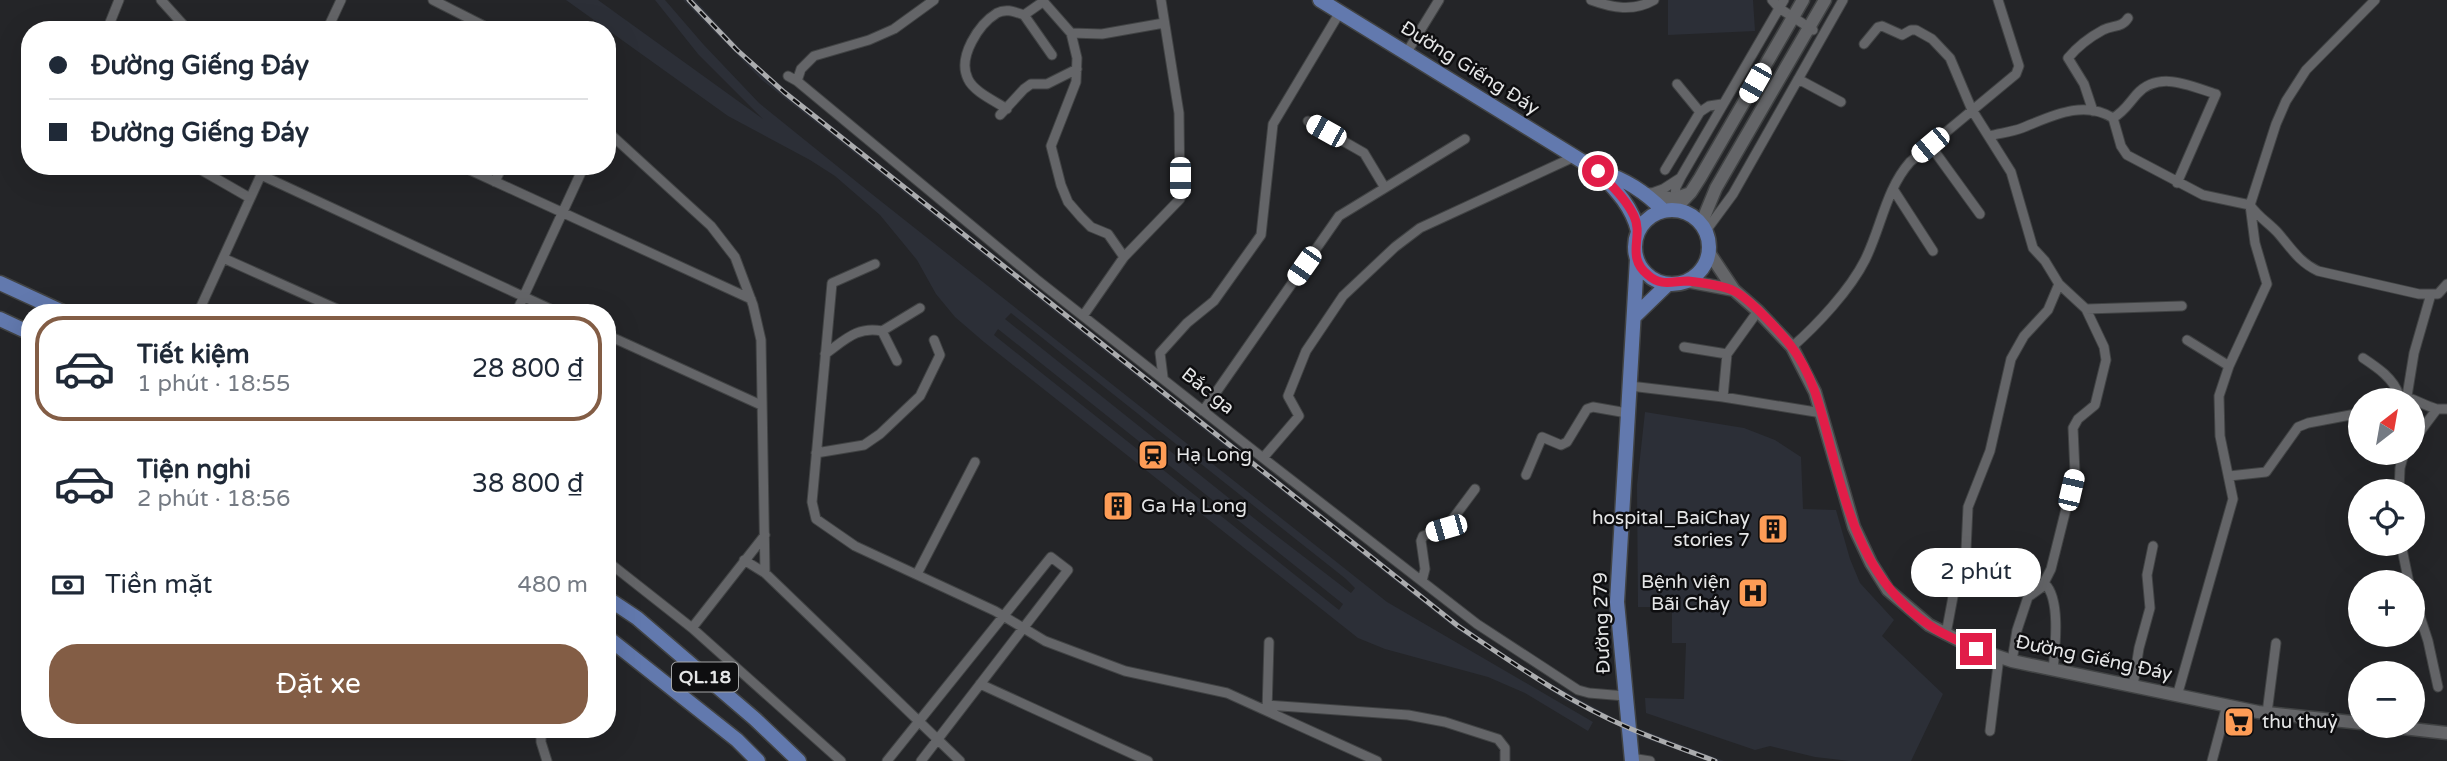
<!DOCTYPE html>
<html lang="vi">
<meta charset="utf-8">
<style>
:root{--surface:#fff;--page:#f6f6f7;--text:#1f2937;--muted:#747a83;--line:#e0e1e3;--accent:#835d45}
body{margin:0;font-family:"Varela Round",sans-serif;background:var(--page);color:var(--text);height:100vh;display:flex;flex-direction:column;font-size:26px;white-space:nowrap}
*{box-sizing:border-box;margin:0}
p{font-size:23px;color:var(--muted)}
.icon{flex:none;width:38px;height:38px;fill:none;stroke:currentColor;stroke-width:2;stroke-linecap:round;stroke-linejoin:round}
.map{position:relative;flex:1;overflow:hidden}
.drawer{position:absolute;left:21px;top:304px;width:595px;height:434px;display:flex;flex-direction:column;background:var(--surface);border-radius:28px;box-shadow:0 7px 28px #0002}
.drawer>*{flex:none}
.top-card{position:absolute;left:21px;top:21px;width:595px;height:154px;border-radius:28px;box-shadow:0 7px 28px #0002;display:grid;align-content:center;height:154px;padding:0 28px;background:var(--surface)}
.needle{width:46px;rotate:31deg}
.tools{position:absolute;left:2348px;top:388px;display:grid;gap:14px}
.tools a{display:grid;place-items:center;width:77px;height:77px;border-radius:50%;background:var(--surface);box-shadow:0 7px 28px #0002;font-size:35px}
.end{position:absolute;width:32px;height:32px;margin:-16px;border:9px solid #e11d48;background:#fff;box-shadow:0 0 0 4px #fff}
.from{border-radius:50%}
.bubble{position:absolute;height:49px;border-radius:24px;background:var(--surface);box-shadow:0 7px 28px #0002;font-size:23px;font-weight:600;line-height:49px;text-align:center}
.car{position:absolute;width:21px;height:42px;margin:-21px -10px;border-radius:9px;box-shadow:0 0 5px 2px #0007;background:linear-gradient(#fff 24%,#345 0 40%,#fff 0 76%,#345 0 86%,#fff 0)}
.top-card b{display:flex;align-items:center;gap:24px;height:66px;font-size:26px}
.top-card b+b{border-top:2px solid var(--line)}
.top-card i{width:18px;height:18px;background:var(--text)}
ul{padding:12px 0 0;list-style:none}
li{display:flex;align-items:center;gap:21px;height:105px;margin:0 14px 10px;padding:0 14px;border:4px solid transparent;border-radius:28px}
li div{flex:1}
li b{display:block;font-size:26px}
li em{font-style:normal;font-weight:600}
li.active{border-color:var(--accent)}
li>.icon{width:63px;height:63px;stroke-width:1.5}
.pay{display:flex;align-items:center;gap:18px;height:77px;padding:0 28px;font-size:26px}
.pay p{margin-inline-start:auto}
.cta{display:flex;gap:14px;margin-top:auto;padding:14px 28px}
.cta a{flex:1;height:80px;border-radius:28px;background:var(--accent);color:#fff;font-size:28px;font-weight:600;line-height:80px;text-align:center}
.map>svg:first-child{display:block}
.built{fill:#2c2f37;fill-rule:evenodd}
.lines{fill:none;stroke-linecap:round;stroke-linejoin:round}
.street-casing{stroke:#414344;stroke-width:11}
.secondary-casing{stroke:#414344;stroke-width:15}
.primary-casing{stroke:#414344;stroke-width:17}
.street{stroke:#646568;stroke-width:9}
.secondary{stroke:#646568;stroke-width:12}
.primary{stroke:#6279ae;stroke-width:14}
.rail-casing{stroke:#abacae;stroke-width:5}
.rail{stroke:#0e0e10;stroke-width:2.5;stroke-dasharray:8;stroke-linecap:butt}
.route{stroke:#e11d48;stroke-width:9}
.labels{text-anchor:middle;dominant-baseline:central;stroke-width:5;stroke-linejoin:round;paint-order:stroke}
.shield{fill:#0e0e10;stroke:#a4a5a6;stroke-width:2}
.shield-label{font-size:18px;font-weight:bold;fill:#e5e6e7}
.street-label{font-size:19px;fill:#e5e6e7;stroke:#0e0e10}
.poi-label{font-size:19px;fill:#e5e6e7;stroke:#0e0e10;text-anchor:start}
</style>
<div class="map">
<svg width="2447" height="761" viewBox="0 0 2447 761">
<rect width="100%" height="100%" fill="#242528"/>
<!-- built -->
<path class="built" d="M566,0H598L763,119L698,54L655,0H665L703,44L759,103L868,191L1387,602L1593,722L1588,731L1525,693L1488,677L1385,649L1358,638L984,342L955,317L936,294L917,260L880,215L835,176L810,160L728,116ZM1011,313L1346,579L1355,588L1351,593L1260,523L1005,319ZM998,329L1343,604L1339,610L994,335Z
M683,0H695L743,52L785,89L1459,623L1535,675L1619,721L1724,761H1708L1641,737L1565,700L1456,629L762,80Z
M1668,0H1753L1755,31L1668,35Z
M1645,412L1744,428L1775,440L1801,457L1803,509L1836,510L1850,559L1860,583L1894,620L1882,636L1943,694L1911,761H1850L1815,757L1770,746L1755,750L1646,713L1645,698L1684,699L1686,643H1672V607H1638L1637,485Z"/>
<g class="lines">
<!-- street casing -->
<g class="street-casing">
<path id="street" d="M161,0L188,30
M433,0L492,30
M1042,0L1071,33L1077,58L1076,82L1051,146L1061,185L1068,202L1081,217L1091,227L1108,234L1124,257
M1591,0C1613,8 1633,12 1654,0
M1772,0L1779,8L1813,30
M1024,15L1052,55
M107,30L119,0
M327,30L341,0
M1071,33L1102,34L1164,23
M1864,44L1878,27L1882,26L1902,35L1911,30H1916L1932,39L1950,58L1972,110L2011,172L2033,248L2045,261L2059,284L2086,309L2104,347L2106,360L2095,405L2078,419L2073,428L2075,473L2051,569L2042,587L2028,597L2017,630L2012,661
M1407,52L1439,0
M788,76L797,81L1036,279L1263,458L1477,624L1578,690L1589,693L1625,696
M1798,79L1841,102
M797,81L801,69L814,56L869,40L894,29L934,0
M1677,84L1700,112
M1007,109C995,101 974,92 968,79C957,57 979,24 997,13C1006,8 1015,12 1024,15L1044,1
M2093,111L2084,84L2068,58C2078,46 2090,37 2103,30C2113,25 2122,28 2128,18
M1000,115L1024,89L1031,84H1047L1077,69
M2113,118C2124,112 2129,103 2137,94C2159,70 2190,86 2216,94L2177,183
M1308,121L1364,153L1385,188
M607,131L711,226L735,257L753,305L761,340L765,573
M1989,136C2000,133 2012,132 2022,128C2050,117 2083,99 2113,118L2121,146L2127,155L2203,195L2250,205C2258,217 2269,223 2278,233C2291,248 2299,262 2318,271L2419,294H2438L2447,284
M1930,145L1980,214
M199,166L203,171L250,198
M461,166L751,299
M1665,170L1700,112L1709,106L1722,104
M261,175L559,313
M495,182L502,166
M1893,189L1933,251
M1649,194L1663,189L1680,178
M1674,204L1676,187L1681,177L1784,0
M1705,232L1733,194L1843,0
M223,258L346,313
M875,264L832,283L812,502L816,519L855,546L995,611L1045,641L1125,671L1227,693L1377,761
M2086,309L2182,306
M198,313L265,166
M516,313L584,166
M1083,316L1124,257L1180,199L1179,113L1161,0
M882,331L897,361
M607,335L761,405
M2187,340L2229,366
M1684,347L1727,354
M1792,347C1817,325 1850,290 1865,260C1881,228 1886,189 1910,162L2016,74L2019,66L1998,0
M825,354C845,340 857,326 882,331L920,308
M2363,358C2378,368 2393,378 2399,395
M1163,377L1160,353L1187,323L1214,301L1261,235L1273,124L1340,12
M1630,386L1723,397L1822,413
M2407,396L2414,353L2431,294
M1723,397L1727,354L1758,311
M2382,401C2405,389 2415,403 2437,409
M1203,411L1339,216L1465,139
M2413,441L2437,409H2447
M816,453L864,445L880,434L920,396L940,355L934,340
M1263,458L1299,416L1288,396L1306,351L1343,296L1395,247L1420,228L1576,156
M1526,475L1542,437L1561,445L1567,442L1587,409L1593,407L1627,413
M2229,476L2266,472L2298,427L2308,423L2361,413
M2399,492L2400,468L2404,453
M2401,544L2409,583
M744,560L765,573L960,761
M607,561L692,628L841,761
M917,574L975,462
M1422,581L1425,569L1421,541L1423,536L1446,528L1475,489
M2045,584C2061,599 2055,649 2053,670
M2413,595L2428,641L2438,687
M692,628L765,535
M1946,634L1955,586L1966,550L1968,507L1990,451L2011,359L2024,336L2048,310L2059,284
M980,684L1148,761
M2133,686L2139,648L2150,608L2147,575L2153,546
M2177,696L2233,499L2220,436L2219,396L2229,366L2267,284L2255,243L2250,205L2276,124L2286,101L2306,70L2375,0
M1268,705L1408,715L1445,722L1498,739L1505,748V761
M1267,711L1269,642
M2267,713L2276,643
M541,730V742L547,761
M1990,731L1999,657
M1631,758L1650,761
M887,761L1051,557L1068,570L921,761
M2212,761L2227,705"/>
</g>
<!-- secondary casing -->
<g class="secondary-casing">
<path id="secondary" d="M1647,194L1674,199L1688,194
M1673,211L1691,192L1700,178L1803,0
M1705,232L1704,217L1716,188L1825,0
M1708,251L1734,290L1758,311L1792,347L1815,392L1854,527L1871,563L1888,590L1929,625L1976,649L2012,661L2258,712L2361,723
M1686,281L1734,290
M2385,726L2447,733"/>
</g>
<!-- primary casing -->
<g class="primary-casing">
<path id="primary" d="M1320,0L1598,171C1615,189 1632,206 1638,231
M1600,171C1626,180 1644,191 1664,211
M1635 247a37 37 0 1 1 74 0a37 37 0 1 1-74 0Z
M0,283L65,313
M1635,316L1668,284
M0,319L30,333
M607,598L637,618L755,719L799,761
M607,637L737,740L758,761
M1632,761L1617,602L1637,259"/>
</g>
<!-- street -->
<use href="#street" class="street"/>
<!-- secondary -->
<use href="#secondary" class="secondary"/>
<!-- primary -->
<use href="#primary" class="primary"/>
<!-- rail casing -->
<g class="rail-casing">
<path id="rail" d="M689,0L737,50L784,92L1458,626C1513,663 1568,702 1629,728C1657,740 1686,750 1715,761"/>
</g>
<!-- rail -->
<use href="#rail" class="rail"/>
</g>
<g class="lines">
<!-- route -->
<path class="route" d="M1598,171C1611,185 1626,199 1634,216C1644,237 1625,256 1648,275C1661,287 1673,281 1688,281C1697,282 1726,286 1734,291C1749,298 1781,333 1791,346C1814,376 1822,414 1831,449C1849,517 1867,583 1929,625C1943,635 1960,641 1976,649"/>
</g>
<!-- icons -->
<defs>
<g id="station-square" transform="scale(1.575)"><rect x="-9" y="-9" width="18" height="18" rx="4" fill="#fd9c56" stroke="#0e0e10"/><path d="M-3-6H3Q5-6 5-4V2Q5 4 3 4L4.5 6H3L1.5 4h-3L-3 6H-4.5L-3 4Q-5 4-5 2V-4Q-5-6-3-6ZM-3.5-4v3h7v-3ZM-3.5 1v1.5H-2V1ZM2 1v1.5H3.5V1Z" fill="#111"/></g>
<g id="building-square" transform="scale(1.575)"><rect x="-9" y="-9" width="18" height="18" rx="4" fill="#fd9c56" stroke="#0e0e10"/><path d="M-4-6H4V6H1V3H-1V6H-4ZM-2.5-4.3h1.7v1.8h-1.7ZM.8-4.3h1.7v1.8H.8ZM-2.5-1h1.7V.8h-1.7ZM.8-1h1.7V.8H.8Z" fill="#111"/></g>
<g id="hospital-square" transform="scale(1.575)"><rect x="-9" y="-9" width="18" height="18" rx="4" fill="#fd9c56" stroke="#0e0e10"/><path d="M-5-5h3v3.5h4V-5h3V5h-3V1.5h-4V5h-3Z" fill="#111"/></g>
<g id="supermarket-square" transform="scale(1.575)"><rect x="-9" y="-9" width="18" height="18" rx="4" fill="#fd9c56" stroke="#0e0e10"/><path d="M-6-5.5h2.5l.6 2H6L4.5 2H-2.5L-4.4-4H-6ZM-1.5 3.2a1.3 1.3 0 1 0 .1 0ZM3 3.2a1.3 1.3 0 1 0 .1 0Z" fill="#111"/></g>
</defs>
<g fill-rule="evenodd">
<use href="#station-square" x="1153" y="455"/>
<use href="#building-square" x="1118" y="506"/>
<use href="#building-square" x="1773" y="529"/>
<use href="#hospital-square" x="1753" y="593"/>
<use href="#supermarket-square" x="2239" y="722"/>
</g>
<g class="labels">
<!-- shield labels -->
<rect class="shield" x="672" y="662.5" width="66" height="29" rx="5"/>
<g class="shield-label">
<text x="705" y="677">QL.18</text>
</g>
<!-- street labels -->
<g class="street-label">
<text transform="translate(1470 68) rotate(32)">Đường Giếng Đáy</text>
<text transform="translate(1208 391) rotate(39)">Bắc ga</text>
<text transform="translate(1602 623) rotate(-92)">Đường 279</text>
<text transform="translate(2094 658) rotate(12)">Đường Giếng Đáy</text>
</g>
<!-- poi labels -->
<g class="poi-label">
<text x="1176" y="455">Hạ Long</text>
<text x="1141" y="506">Ga Hạ Long</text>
<text x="1750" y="518" text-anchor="end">hospital_BaiChay<tspan x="1750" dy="22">stories 7</tspan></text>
<text x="1730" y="582" text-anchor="end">Bệnh viện<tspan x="1730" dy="22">Bãi Cháy</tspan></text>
<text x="2262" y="722">thu thuỷ</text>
</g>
</g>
</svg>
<div class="tools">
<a><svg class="needle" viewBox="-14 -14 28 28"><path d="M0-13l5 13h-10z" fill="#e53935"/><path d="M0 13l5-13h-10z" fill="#747a83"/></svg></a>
<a><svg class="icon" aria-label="locate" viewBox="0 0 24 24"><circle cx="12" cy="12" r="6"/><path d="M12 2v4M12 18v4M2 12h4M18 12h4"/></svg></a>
<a>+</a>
<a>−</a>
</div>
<i class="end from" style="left:1598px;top:171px"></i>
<i class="end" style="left:1976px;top:649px"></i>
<div class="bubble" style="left:1911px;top:548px;width:130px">2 phút</div>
<i class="car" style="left:1755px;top:83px;rotate:210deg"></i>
<i class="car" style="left:1326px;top:131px;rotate:299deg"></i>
<i class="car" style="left:1930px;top:145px;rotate:230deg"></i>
<i class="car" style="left:1180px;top:178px;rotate:180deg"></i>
<i class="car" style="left:1304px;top:266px;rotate:215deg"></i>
<i class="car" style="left:2071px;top:490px;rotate:13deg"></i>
<i class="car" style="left:1446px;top:528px;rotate:254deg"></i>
<div class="top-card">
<b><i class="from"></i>Đường Giếng Đáy</b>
<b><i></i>Đường Giếng Đáy</b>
</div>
<section class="drawer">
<ul>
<li class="active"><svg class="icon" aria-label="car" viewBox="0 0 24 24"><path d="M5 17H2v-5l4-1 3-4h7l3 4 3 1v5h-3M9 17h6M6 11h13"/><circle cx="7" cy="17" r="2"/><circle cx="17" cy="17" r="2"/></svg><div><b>Tiết kiệm</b><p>1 phút · 18:55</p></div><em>28 800 ₫</em></li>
<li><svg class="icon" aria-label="car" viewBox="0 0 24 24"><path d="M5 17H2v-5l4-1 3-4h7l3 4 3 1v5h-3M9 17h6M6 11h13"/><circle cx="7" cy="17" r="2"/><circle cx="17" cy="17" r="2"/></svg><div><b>Tiện nghi</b><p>2 phút · 18:56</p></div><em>38 800 ₫</em></li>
</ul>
<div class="pay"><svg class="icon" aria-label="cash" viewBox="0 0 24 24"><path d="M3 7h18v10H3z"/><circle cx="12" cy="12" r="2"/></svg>Tiền mặt<p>480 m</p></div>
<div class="cta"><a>Đặt xe</a></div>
</section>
</div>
